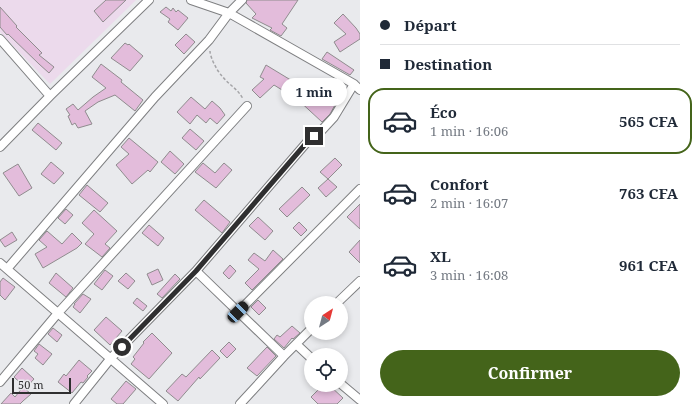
<!DOCTYPE html>
<html lang="fr">
<meta charset="utf-8">
<style>
:root{--surface:#fff;--page:#f6f6f7;--text:#1f2937;--muted:#747a83;--line:#e0e1e3;--accent:#44641a}
body{margin:0;font-family:"Noto Serif",serif;background:var(--page);color:var(--text);height:100vh;display:flex;flex-direction:column;font-size:15px;white-space:nowrap}
*{box-sizing:border-box;margin:0}
p{font-size:13px;color:var(--muted)}
.icon{flex:none;width:22px;height:22px;fill:none;stroke:currentColor;stroke-width:2;stroke-linecap:round;stroke-linejoin:round}
.map{position:relative;flex:1;overflow:hidden}
.sheet{display:flex;flex-direction:column;background:var(--surface);width:340px}
.sheet>*{flex:none}
.top-card{display:grid;align-content:center;height:88px;padding:0 20px;background:var(--surface)}
.needle{width:26px;rotate:36deg}
.buttons{position:absolute;left:304px;top:296px;display:grid;gap:8px}
.buttons a{display:grid;place-items:center;width:44px;height:44px;border-radius:50%;background:var(--surface);box-shadow:0 2px 6px #0003;font-size:20px}
.scale{position:absolute;left:12px;bottom:10px;width:59px;box-sizing:border-box;padding-left:4px;border:2px solid #2f2f30;border-top:0;font-size:11px;line-height:14px;white-space:nowrap;color:#2f2f30;-webkit-text-stroke:3px #e9eaed;paint-order:stroke}
.end{position:absolute;width:18px;height:18px;margin:-9px;border:5px solid #2f2f30;background:#fff;box-shadow:0 0 0 2px #fff}
.from{border-radius:50%}
.bubble{position:absolute;height:28px;border-radius:14px;background:var(--surface);box-shadow:0 2px 6px #0003;font-size:13px;font-weight:700;line-height:28px;text-align:center}
.car{position:absolute;width:12px;height:24px;margin:-12px -6px;border-radius:5px;box-shadow:0 0 3px 1px #0007;background:linear-gradient(#222 24%,#8ab4d8 0 40%,#222 0 76%,#8ab4d8 0 86%,#222 0)}
.top-card b{display:flex;align-items:center;gap:14px;height:38px;font-size:15px}
.top-card b+b{border-top:1px solid var(--line)}
.top-card i{width:10px;height:10px;background:var(--text)}
ul{padding:0;list-style:none}
li{display:flex;align-items:center;gap:12px;height:66px;margin:0 8px 6px;padding:0 12px;border:2px solid transparent;border-radius:16px}
li div{flex:1}
li b{display:block;font-size:15px}
li em{font-style:normal;font-weight:700}
li.current{border-color:var(--accent)}
li>.icon{width:36px;height:36px;stroke-width:1.5}
.action{display:flex;gap:8px;margin-top:auto;padding:8px 20px}
.action a{flex:1;height:46px;border-radius:24px;background:var(--accent);color:#fff;font-size:16px;font-weight:700;line-height:46px;text-align:center}
main{display:flex;flex:1;min-height:0}
.map>svg:first-child{display:block}
.education{fill:#ecdaec}
.building{fill:#e3bcdb;stroke:#8f8c8e}
.lines{fill:none;stroke-linecap:round;stroke-linejoin:round}
.minor-casing{stroke:#7e7f81;stroke-width:10}
.path{stroke:#a4a4a7;stroke-width:1.5;stroke-dasharray:3 2;stroke-linecap:butt}
.minor{stroke:#fff;stroke-width:8}
.route{stroke:#2f2f30;stroke-width:5}
</style>
<main>
<div class="map">
<svg width="360" height="404" viewBox="0 0 360 404">
<rect width="100%" height="100%" fill="#e9eaed"/>
<!-- education -->
<path class="education" d="M0,0H136L50,84L0,32Z"/>
<!-- building -->
<path class="building" d="M106,0H126L103,22L94,11Z
M247,0H298L282,24L287,28L281,36L270,30L272,28L252,18L256,14L246,3Z
M0,7L17,26L16,27L42,53L39,55L54,67L49,73L39,64L8,34L7,35L0,27Z
M166,7L171,11L173,8L176,12L178,10L188,18L178,30L168,22L170,19L160,12Z
M343,14L356,28L360,34V39L340,52L334,42L346,34L334,23Z
M186,34L195,42L184,54L175,45Z
M125,43L128,45L129,44L143,56L130,71L111,58Z
M327,52L354,70L350,75L322,59Z
M101,64L122,80L121,82L143,100L135,111L115,95L98,102L85,111L92,124L78,128L75,123L72,125L68,116L70,115L66,109L73,104L78,110L93,97L106,88L92,77Z
M266,65L294,82L287,93L274,85L260,98L252,90L264,79L260,77Z
M305,89L323,105L334,91L340,96L330,114L322,122L296,98Z
M191,97L205,109L212,101L220,108L225,115L217,124L210,118L206,123L197,115L190,124L177,112Z
M38,123L62,143L56,150L32,130Z
M190,129L204,141L196,150L182,138Z
M129,138L158,162L150,172L148,170L132,184L116,165L129,154L121,147Z
M170,151L184,164L175,174L161,162Z
M335,158L342,165L328,179L320,172Z
M51,162L64,173L54,184L41,174Z
M203,163L215,173L224,163L232,170L216,188L195,172Z
M18,164L32,188L19,196L3,173Z
M328,179L337,187L326,197L318,188Z
M87,185L108,203L100,212L79,195Z
M302,187L310,195L287,217L279,209Z
M204,200L230,222L222,233L195,210Z
M360,204V229L347,217Z
M66,209L73,215L65,224L58,218Z
M94,210L117,231L105,244L110,248L102,257L85,244L94,234L82,223Z
M258,217L273,231L265,240L249,226Z
M299,222L307,230L301,236L293,228Z
M149,225L164,238L158,246L142,233Z
M47,231L62,244L72,233L82,243L77,248L43,268L35,254L47,247L39,240Z
M12,232L17,240L5,247L0,240Z
M360,240V263L349,252Z
M273,250L283,259L252,290L245,283L259,269L248,260L254,253L265,261Z
M230,265L236,271L229,279L223,273Z
M158,269L163,280L152,285L147,274Z
M105,270L113,276L102,290L94,284Z
M56,273L73,288L66,297L49,283Z
M126,273L135,281L128,289L118,281Z
M175,274L180,279L162,298L157,294Z
M3,278L15,287L5,300L0,295V282Z
M83,294L91,299L80,313L73,307L75,304H74Z
M137,298L147,306L143,311L133,303Z
M258,300L266,308L259,315L251,307Z
M106,317L122,331L110,345L94,330Z
M292,326L300,333L293,339L292,338L284,348L274,339L277,335L280,337Z
M53,328L62,335L57,342L48,334Z
M152,333L172,353L149,379L131,364L135,359L133,357L144,343L143,342Z
M229,342L236,349L227,358L220,351Z
M39,344L52,354L43,365L35,358L38,354L34,351Z
M267,347L276,356L257,376L247,368Z
M212,350L220,358L200,379L199,377L178,401L166,391L182,374L186,377Z
M79,360L92,371L87,376L88,377L83,383L81,382L72,393L58,382L64,374L66,376Z
M22,368L34,379L26,388L14,377Z
M126,381L136,389L123,404H117L111,399Z
M323,385H329L343,398L337,404H318L311,397Z
M23,387L31,394L23,401L20,404H1L11,393L15,397Z"/>
<g class="lines">
<!-- minor casing -->
<g class="minor-casing">
<path id="minor" d="M191,0L229,13L354,84L360,90
M0,39L50,96
M0,147L50,96L149,0
M0,263L163,404
M7,269L155,97L209,40L229,13L242,0
M196,271L284,356
M337,303L360,281
M238,312L360,189
M296,344L311,358
M0,382L58,313L247,106
M341,384L360,400
M74,404L111,358L196,271L308,141L321,131L334,117L354,84
M240,404L284,356L311,329"/>
</g>
<!-- path -->
<path class="path" d="M210,51C210,57 217,71 222,76C229,85 238,89 243,99"/>
<!-- minor -->
<use href="#minor" class="minor"/>
</g>
<g class="lines">
<!-- route -->
<path class="route" d="M122,347L196,271L308,141L314,136"/>
</g>
</svg>
<div class="buttons">
<a><svg class="needle" viewBox="-14 -14 28 28"><path d="M0-13l5 13h-10z" fill="#e53935"/><path d="M0 13l5-13h-10z" fill="#747a83"/></svg></a>
<a><svg class="icon" aria-label="locate" viewBox="0 0 24 24"><circle cx="12" cy="12" r="6"/><path d="M12 2v4M12 18v4M2 12h4M18 12h4"/></svg></a>
</div>
<div class="scale">50 m</div>
<i class="end from" style="left:122px;top:347px"></i>
<i class="end" style="left:314px;top:136px"></i>
<div class="bubble" style="left:281px;top:78px;width:66px">1 min</div>
<i class="car" style="left:238px;top:312px;rotate:45deg"></i>
</div>
<section class="sheet">
<div class="top-card">
<b><i class="from"></i>Départ</b>
<b><i></i>Destination</b>
</div>
<ul>
<li class="current"><svg class="icon" aria-label="car" viewBox="0 0 24 24"><path d="M5 17H2v-5l4-1 3-4h7l3 4 3 1v5h-3M9 17h6M6 11h13"/><circle cx="7" cy="17" r="2"/><circle cx="17" cy="17" r="2"/></svg><div><b>Éco</b><p>1 min · 16:06</p></div><em>565 CFA</em></li>
<li><svg class="icon" aria-label="car" viewBox="0 0 24 24"><path d="M5 17H2v-5l4-1 3-4h7l3 4 3 1v5h-3M9 17h6M6 11h13"/><circle cx="7" cy="17" r="2"/><circle cx="17" cy="17" r="2"/></svg><div><b>Confort</b><p>2 min · 16:07</p></div><em>763 CFA</em></li>
<li><svg class="icon" aria-label="car" viewBox="0 0 24 24"><path d="M5 17H2v-5l4-1 3-4h7l3 4 3 1v5h-3M9 17h6M6 11h13"/><circle cx="7" cy="17" r="2"/><circle cx="17" cy="17" r="2"/></svg><div><b>XL</b><p>3 min · 16:08</p></div><em>961 CFA</em></li>
</ul>
<div class="action"><a>Confirmer</a></div>
</section>
</main>
